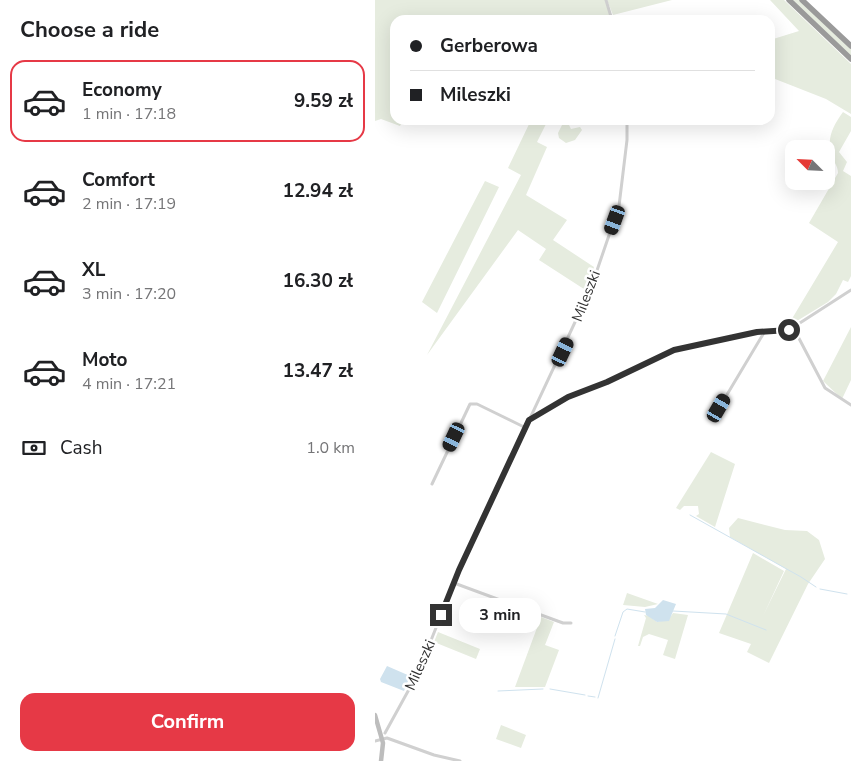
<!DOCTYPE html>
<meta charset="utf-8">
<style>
:root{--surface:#fff;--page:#f2f2f2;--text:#202124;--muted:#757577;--line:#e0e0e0;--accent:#e63946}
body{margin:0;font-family:"Nunito Sans",sans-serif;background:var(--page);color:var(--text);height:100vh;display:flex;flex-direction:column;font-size:19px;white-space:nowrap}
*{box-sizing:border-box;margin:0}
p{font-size:16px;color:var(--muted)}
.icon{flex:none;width:28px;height:28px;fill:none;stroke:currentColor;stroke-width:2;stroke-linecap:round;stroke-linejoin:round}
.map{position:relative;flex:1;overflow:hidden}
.details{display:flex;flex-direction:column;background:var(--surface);width:375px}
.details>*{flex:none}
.top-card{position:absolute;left:15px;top:15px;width:385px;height:110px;border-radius:15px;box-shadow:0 5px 20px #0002;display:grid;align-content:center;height:110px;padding:0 20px;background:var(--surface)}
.needle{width:32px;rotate:294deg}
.fabs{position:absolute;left:410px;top:140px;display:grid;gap:10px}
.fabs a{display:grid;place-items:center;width:50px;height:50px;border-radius:10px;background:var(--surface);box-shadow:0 5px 20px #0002;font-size:25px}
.end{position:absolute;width:22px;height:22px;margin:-11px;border:6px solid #333;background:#fff;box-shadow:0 0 0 2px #fff}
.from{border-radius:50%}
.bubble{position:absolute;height:35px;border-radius:15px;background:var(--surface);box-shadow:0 5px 20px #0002;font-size:16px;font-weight:700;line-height:35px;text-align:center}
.car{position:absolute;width:15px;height:30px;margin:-15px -8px;border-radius:6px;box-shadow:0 0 4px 1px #0007;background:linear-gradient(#222 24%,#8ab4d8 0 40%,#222 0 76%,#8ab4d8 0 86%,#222 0)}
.top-card b{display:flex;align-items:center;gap:18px;height:48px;font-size:19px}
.top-card b+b{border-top:1px solid var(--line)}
.top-card i{width:12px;height:12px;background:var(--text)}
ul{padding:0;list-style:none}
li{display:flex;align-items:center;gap:15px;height:82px;margin:0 10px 8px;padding:0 10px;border:2px solid transparent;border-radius:15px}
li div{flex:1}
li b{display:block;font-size:19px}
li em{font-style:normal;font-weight:700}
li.current{border-color:var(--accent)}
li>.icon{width:45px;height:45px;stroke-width:1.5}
h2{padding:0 20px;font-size:22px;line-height:60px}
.pay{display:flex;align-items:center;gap:12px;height:55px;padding:0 20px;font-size:19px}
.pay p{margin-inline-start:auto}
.button{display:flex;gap:10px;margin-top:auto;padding:10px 20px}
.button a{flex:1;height:58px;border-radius:15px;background:var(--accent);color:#fff;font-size:20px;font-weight:700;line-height:58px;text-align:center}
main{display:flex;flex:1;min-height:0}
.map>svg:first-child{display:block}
.green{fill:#e6ecdf}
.water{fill:#cfe2ee}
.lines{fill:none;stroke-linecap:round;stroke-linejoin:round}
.stream{stroke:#cfe2ee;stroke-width:1}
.street{stroke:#d0d0d0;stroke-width:3}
.secondary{stroke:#bdbdbd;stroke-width:4.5}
.highway{stroke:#9a9a9a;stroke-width:5.5}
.route{stroke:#333;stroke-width:6}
.labels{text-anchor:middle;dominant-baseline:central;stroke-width:5;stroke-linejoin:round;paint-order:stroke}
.street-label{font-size:15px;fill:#333;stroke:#fff}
</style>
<main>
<section class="details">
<h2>Choose a ride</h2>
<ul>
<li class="current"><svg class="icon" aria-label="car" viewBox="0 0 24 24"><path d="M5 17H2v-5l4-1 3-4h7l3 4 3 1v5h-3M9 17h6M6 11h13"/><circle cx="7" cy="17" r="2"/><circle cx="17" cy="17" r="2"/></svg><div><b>Economy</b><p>1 min · 17:18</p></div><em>9.59 zł</em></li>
<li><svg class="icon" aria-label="car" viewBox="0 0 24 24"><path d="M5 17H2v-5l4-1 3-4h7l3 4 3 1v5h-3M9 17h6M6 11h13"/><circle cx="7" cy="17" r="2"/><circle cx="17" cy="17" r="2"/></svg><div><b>Comfort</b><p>2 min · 17:19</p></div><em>12.94 zł</em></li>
<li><svg class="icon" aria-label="car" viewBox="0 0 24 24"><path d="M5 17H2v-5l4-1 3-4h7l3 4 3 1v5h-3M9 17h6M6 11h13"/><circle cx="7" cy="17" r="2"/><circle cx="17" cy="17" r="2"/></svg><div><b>XL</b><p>3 min · 17:20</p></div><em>16.30 zł</em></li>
<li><svg class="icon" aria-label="car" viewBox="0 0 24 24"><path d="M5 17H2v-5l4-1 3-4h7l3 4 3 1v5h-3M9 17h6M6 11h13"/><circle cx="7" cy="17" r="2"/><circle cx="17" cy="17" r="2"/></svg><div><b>Moto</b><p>4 min · 17:21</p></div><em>13.47 zł</em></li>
</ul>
<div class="pay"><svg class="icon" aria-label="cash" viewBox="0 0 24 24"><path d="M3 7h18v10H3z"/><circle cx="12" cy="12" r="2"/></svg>Cash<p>1.0 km</p></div>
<div class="button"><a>Confirm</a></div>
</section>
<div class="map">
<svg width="476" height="761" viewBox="0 0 476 761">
<rect width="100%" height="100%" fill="#fff"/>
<!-- green -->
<path class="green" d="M0,0H230L235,16L223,20H20V120H28L25,126L6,119L0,121Z
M232,0H297L238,15Z
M395,0H409L476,64V114L451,99L395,77V40L424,31Z
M417,0H424L476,49V56Z
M468,112L476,117V131L464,152L472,162L468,171L476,176V276L473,282L468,280L461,294L453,302L412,327L463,242L434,223L463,173C463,166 458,161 456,154C452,137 458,126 468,112Z
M156,120H173L162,142L172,147L151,195L192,220L178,240L219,267L212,291L164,260L171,249L143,230L52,355L146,175L133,168Z
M192,121L196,129L205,127L207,130L200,140L191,143L184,138L183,133L188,123Z
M110,181L124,187L62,313L47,302Z
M476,327V380L467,399L448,381Z
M336,452L360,464L340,527L321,516L324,514L323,506H309L305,510L301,508Z
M363,518L410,530L432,531L444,540L450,559L433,584L394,663L372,652L376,644L344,633L378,553L409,571L388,616L411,569L355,537L354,528Z
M252,593L283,604L270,607L248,605Z
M298,613L313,615L300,659L288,655L293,640L274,634L268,637L265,646H263L271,618L269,615L274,616L282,622L294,619Z
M166,617L179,622L170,645L184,650L170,687H140Z
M63,632L105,649L101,659L59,642Z
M126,725L151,735L146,748L121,739Z"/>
<!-- water -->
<path class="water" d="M288,600L301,604L294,621L282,622L271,615L270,609L280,608Z
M12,666L35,676L29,691L6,682L5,679Z"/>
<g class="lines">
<!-- stream -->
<path class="stream" d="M315,515L426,577L441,587
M445,589L472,594
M298,611L351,614L391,630
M240,636L248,612L252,609L270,612
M175,689L210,695
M123,691L168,689
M213,696L220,697
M223,698L240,639"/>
<!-- street -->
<path class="street" d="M231,0L237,20
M418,327L450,388L476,405
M344,408L390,331
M155,420L193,397L232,382L299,350L382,332L414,330L476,290
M57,484L95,404H102L151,428
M79,583L188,623H196
M10,733L43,673L84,570L216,288L244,206L252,140V120
M0,741L12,738L59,755L85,761"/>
<!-- secondary -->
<path class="secondary" d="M0,715L8,743L6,761"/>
<!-- highway -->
<path class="highway" d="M414,0L476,59
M427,0L476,46"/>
</g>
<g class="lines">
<!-- route -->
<path class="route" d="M66,615L84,570L154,420L193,397L232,382L299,350L382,332L414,330"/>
</g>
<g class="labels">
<!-- street labels -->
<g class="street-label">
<text transform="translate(211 296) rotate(-69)">Mileszki</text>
<text transform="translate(45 665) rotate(-66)">Mileszki</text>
</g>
</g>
</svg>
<div class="fabs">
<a><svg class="needle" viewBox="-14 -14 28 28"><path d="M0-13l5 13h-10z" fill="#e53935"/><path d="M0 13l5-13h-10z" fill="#757577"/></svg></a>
</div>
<i class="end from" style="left:414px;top:330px"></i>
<i class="end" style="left:66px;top:615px"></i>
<div class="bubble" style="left:84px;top:598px;width:82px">3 min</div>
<i class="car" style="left:240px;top:220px;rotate:200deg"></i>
<i class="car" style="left:188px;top:352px;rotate:25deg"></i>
<i class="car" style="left:344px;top:408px;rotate:30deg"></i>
<i class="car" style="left:79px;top:437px;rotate:205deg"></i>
<div class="top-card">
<b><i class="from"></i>Gerberowa</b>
<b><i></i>Mileszki</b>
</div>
</div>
</main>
